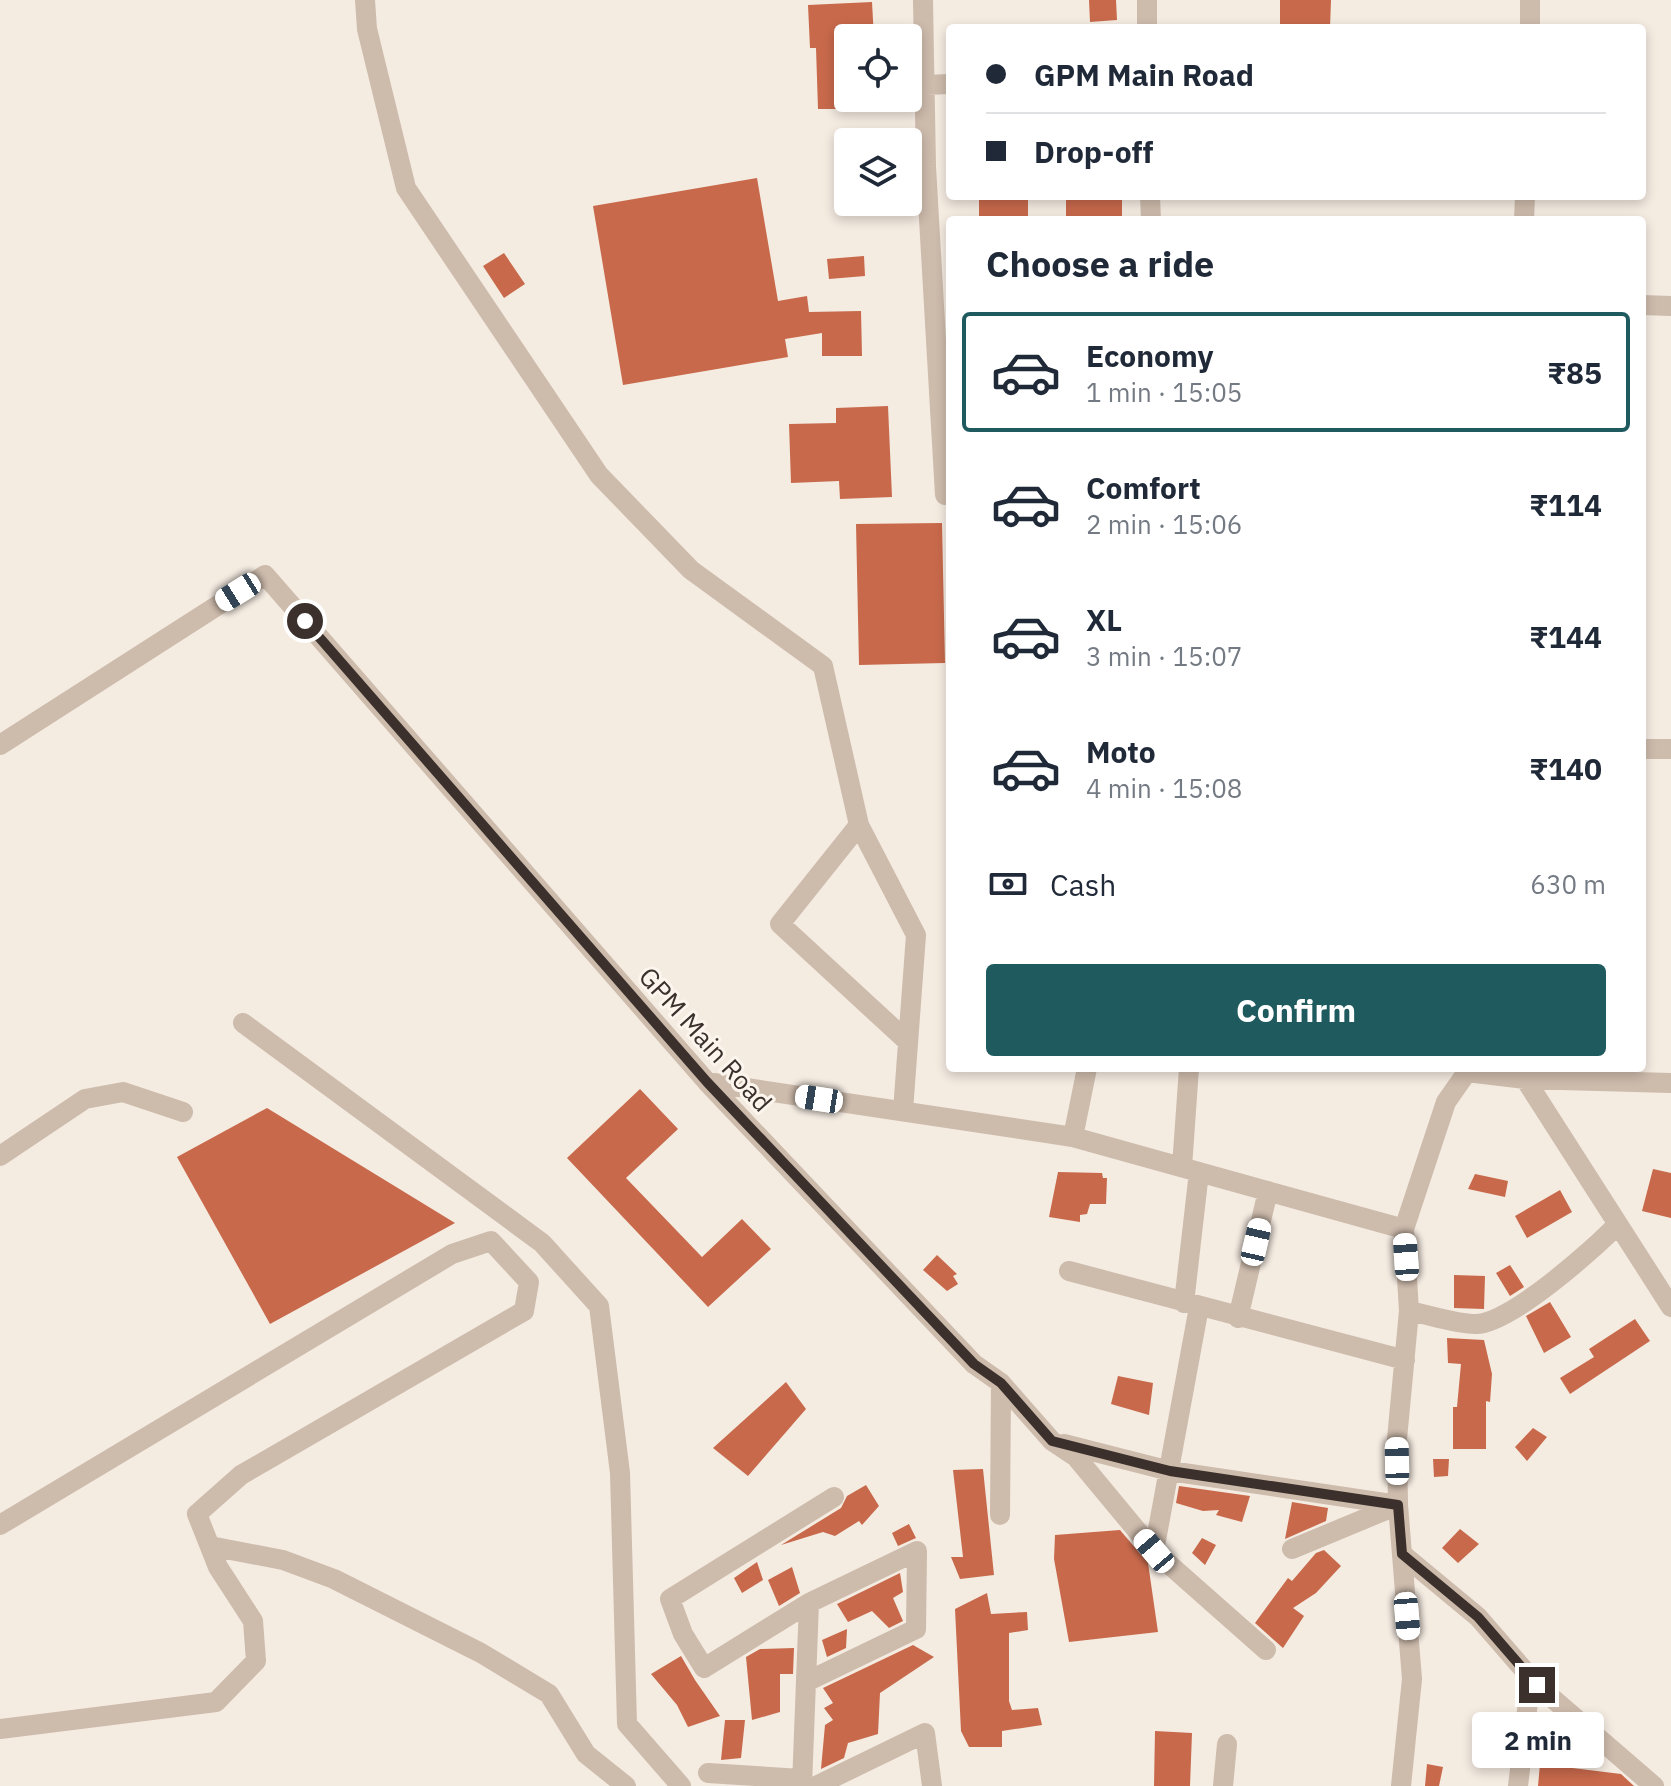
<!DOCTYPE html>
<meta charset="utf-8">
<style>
:root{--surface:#fff;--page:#f6f6f7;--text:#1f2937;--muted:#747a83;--line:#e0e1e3;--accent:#1f5a5e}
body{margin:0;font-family:"IBM Plex Sans",sans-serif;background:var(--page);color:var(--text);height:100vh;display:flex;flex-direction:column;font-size:30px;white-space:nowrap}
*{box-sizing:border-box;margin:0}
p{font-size:26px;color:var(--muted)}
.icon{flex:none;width:44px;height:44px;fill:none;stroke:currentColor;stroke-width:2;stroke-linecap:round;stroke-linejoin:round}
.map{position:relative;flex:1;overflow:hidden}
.details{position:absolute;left:946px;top:216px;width:700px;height:856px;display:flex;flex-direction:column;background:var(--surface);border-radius:8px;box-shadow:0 4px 12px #0003}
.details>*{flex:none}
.banner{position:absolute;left:946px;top:24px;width:700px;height:176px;border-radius:8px;box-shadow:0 4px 12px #0003;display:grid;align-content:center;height:176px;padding:0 40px;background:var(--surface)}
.fabs{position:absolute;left:834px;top:24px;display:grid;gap:16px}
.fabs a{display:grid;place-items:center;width:88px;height:88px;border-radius:8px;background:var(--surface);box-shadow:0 4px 12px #0003;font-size:40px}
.end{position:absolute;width:36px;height:36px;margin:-18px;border:10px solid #3b302b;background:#fff;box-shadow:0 0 0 4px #fff}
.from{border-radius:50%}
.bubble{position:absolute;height:56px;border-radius:8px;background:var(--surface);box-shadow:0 4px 12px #0003;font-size:26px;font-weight:700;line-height:56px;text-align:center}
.car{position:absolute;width:24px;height:48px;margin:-24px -12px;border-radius:10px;box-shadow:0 0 6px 2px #0007;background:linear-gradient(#fff 24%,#345 0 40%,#fff 0 76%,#345 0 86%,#fff 0)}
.banner b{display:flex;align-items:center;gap:28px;height:76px;font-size:30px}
.banner b+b{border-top:2px solid var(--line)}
.banner i{width:20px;height:20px;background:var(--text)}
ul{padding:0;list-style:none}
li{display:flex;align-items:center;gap:24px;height:120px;margin:0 16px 12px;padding:0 24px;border:4px solid transparent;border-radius:8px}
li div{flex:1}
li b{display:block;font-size:30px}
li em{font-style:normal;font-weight:700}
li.current{border-color:var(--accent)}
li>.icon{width:72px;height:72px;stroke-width:1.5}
h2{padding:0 40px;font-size:36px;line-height:96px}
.pay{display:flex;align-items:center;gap:20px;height:88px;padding:0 40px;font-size:30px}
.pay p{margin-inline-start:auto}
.cta{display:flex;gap:16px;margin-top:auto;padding:16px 40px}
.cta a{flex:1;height:92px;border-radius:8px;background:var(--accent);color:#fff;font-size:32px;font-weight:700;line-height:92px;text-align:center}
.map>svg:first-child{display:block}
.building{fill:#c8694b}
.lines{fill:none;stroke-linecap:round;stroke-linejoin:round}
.minor{stroke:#cdbbac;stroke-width:20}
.route{stroke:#3b302b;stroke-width:10}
.labels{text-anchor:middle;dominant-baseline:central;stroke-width:6;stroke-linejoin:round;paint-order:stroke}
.street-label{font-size:26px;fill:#3b302b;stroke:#fbf5ee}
</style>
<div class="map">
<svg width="1671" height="1786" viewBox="0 0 1671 1786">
<rect width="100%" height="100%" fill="#f4ebe1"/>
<!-- building -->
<path class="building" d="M1089,0H1116L1117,20L1090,22Z
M1280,0H1331L1330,28H1280Z
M872,2L874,38H848V109H818L816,48H810L808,5Z
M757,178L778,301L807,296L809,312L861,311L862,356H822V333L785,339L788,357L623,385L593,206Z
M1066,196H1122V220H1066Z
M1028,198V220H979V200Z
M504,253L525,284L504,298L483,266Z
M864,256L865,276L829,279L827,259Z
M888,406L892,497L840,499L839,481L791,483L789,424L836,423V408Z
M942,523L945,663L859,665L856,524Z
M640,1089L678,1129L626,1178L702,1257L742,1219L771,1249L708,1307L567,1158Z
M267,1108L455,1223L270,1324L177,1157Z
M1653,1169L1671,1173V1218L1642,1211Z
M1058,1172L1102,1173L1103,1178H1107L1106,1204H1090L1087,1214L1080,1215V1222L1049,1217Z
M1475,1174L1508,1181L1505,1197L1468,1189Z
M1560,1190L1572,1212L1527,1238L1515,1216Z
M937,1255L957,1274L953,1276L958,1284L947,1291L923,1270Z
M1510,1265L1524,1287L1510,1296L1496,1273Z
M1454,1275L1485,1276L1484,1309L1454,1308Z
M1550,1302L1571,1337L1544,1353L1526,1316Z
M1635,1319L1650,1341L1570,1394L1560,1378L1594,1357L1589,1349Z
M1447,1338L1484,1340L1492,1374L1490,1402L1486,1401V1449H1453V1407H1457L1461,1364L1448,1363Z
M1118,1376L1153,1383L1149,1415L1111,1404Z
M786,1382L806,1409L748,1476L713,1448Z
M1533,1428L1547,1437L1527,1461L1515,1447Z
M1433,1459H1449L1448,1476L1434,1477Z
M983,1469L994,1575L960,1579L951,1557H963L953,1470Z
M866,1485L879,1506L862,1525L859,1521L835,1536L823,1532L781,1545L841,1508L847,1496Z
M1179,1486L1250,1496L1242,1522L1216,1515L1219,1510L1203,1511L1176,1503Z
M1292,1502L1328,1508L1326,1521L1285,1539Z
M909,1524L916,1538L898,1546L892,1533Z
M1460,1529L1479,1544L1458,1563L1442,1548Z
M1120,1530L1148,1563L1158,1632L1069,1642L1054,1559L1055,1535Z
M1202,1538L1216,1545L1205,1565L1192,1553Z
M1324,1550L1341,1566L1316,1593L1293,1608L1304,1616L1283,1648L1255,1623L1288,1578L1292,1581L1316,1553Z
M757,1562L763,1580L742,1593L734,1578Z
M792,1567L800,1593L779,1606L768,1580Z
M900,1573L903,1592L893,1598L903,1621L889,1628L872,1611L848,1622L837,1604Z
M987,1593L991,1614L1027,1612L1028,1630L1009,1633V1701L1012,1710L1038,1708L1042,1725L1002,1731V1747H969L961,1731L955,1609Z
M847,1629L846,1648L827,1657L822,1640Z
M913,1645L934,1657L880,1693L878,1734L848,1743L844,1758L821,1769L825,1725L833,1720L824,1708L833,1703L823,1688Z
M794,1648L793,1674H780V1712L752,1720L746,1657L760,1649Z
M681,1656L695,1680L720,1716L688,1727L677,1705L651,1674Z
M725,1720H745L741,1758L721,1760Z
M1155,1731L1192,1733L1190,1786H1154Z
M1427,1764L1443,1767L1439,1786H1425Z
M1540,1764L1621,1774L1634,1786H1538Z"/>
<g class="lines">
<!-- minor -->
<path class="minor" d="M365,0L367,29L406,188L599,475L691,570L823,666L859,825L780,924L908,1042
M923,0L926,167L945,495
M1147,0V28
M1530,0V28
M925,85L950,84
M1150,196L1151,220
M1524,220L1525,196
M1642,305L1671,306
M0,745L265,575L707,1082L974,1364L1001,1383L1052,1441L1076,1457L1154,1551L1266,1650
M1642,749H1671
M859,825L916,935L903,1111
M243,1023L542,1243L599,1306L620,1473L627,1724L681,1786
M1525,1079L1671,1307
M707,1082L1073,1137L1404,1229
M1073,1137L1087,1068
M0,1156L85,1099L123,1092L183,1112
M1182,1167L1189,1068
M1069,1271L1405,1360
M1184,1303L1199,1172
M1409,1311C1430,1315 1455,1324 1476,1324C1508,1325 1593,1250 1616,1226
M1238,1318L1268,1191
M1064,1444L1170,1471L1398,1505
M1000,1515L1001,1383
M0,1525L452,1254L491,1241L529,1282L524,1311L241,1475L197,1514L218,1567L253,1621L256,1661L216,1702L0,1729
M210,1546L283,1560L334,1579L481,1653L549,1694L586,1754L626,1786
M1292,1549L1398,1505
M1154,1551L1199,1307
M1402,1554L1478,1617L1537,1685L1654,1786
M806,1682L916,1629L917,1551L809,1603
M708,1773L802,1779
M802,1786L809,1603L704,1668L683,1634L670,1599L834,1497
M816,1786L925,1733L932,1786
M1223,1786L1227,1744
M1401,1786L1412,1679L1398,1505L1397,1439L1409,1311L1404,1229L1446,1102L1467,1072L1525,1079L1671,1083
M1518,1786L1528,1702L1537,1685"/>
</g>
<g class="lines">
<!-- route -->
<path class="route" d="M305,621L707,1082L974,1364L1001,1383L1052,1441L1170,1471L1398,1505L1402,1554L1478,1617L1537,1685"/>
</g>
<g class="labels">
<!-- street labels -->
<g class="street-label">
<text transform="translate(706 1039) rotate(48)">GPM Main Road</text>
</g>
</g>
</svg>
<div class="fabs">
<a><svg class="icon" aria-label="locate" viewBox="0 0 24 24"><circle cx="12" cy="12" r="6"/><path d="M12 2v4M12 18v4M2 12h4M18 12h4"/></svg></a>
<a><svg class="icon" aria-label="layers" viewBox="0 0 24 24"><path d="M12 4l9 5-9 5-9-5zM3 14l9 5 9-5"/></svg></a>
</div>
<i class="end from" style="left:305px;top:621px"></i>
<i class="end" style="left:1537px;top:1685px"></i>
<div class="bubble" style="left:1472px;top:1712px;width:132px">2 min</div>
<i class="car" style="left:238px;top:592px;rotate:238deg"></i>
<i class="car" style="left:819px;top:1099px;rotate:279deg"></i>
<i class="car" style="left:1256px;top:1242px;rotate:13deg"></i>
<i class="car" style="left:1406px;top:1257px;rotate:356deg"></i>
<i class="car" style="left:1397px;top:1461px;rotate:359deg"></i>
<i class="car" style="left:1154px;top:1551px;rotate:320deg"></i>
<i class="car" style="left:1407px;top:1616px;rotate:175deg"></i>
<div class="banner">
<b><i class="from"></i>GPM Main Road</b>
<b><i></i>Drop-off</b>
</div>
<section class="details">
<h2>Choose a ride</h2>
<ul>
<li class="current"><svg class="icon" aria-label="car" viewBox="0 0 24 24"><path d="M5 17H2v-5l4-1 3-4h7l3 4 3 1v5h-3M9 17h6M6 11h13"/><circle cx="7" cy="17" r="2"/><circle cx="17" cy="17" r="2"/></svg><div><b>Economy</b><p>1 min · 15:05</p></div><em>₹85</em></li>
<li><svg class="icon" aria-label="car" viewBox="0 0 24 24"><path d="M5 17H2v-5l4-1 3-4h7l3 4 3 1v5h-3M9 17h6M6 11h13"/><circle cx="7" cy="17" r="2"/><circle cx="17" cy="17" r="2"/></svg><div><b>Comfort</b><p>2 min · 15:06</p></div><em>₹114</em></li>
<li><svg class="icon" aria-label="car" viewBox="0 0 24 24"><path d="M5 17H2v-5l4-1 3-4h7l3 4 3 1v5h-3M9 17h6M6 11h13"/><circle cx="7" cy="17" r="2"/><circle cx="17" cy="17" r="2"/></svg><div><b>XL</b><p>3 min · 15:07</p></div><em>₹144</em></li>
<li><svg class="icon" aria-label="car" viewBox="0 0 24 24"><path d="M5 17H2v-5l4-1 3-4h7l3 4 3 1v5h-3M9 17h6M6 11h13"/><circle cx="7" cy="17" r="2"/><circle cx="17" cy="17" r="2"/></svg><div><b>Moto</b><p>4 min · 15:08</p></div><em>₹140</em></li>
</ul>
<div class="pay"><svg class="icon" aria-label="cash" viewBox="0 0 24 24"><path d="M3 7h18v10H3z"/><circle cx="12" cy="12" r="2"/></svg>Cash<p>630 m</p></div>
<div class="cta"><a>Confirm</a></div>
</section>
</div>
